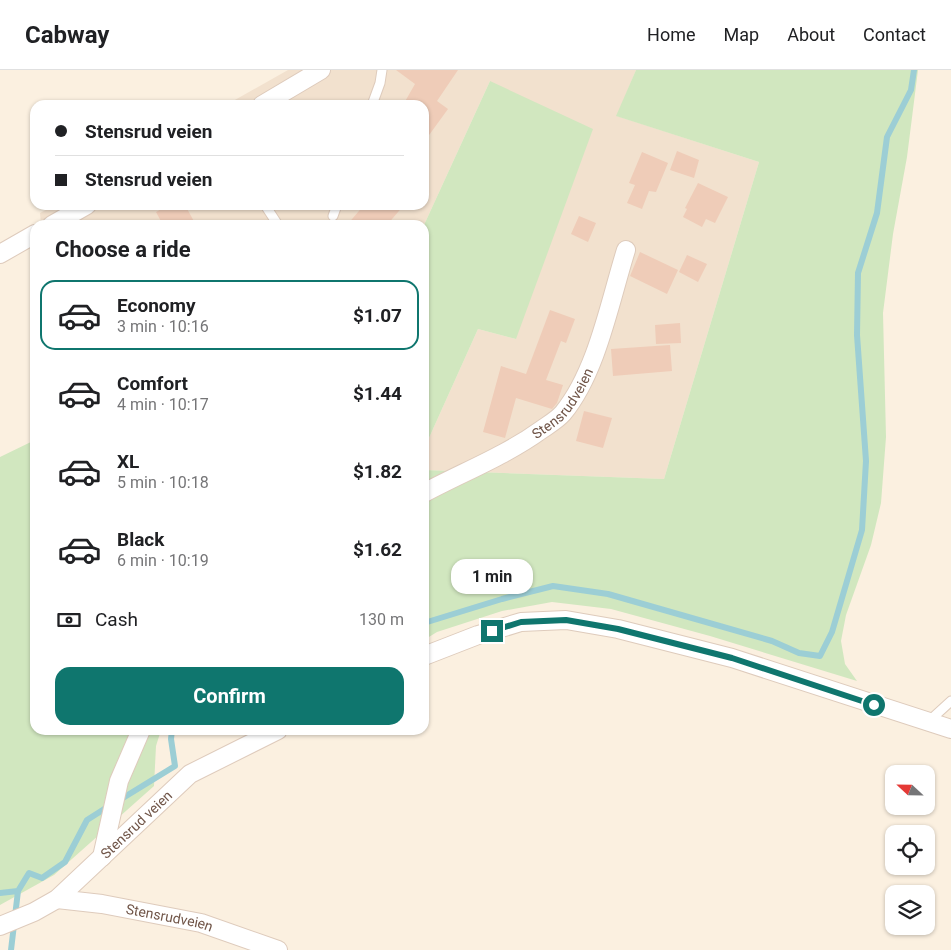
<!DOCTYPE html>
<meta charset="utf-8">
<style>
:root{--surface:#fff;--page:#f6f6f6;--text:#202124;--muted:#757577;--line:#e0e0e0;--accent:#0f766e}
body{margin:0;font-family:Roboto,sans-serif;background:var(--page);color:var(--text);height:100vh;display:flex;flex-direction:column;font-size:19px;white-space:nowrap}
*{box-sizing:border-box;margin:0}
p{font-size:16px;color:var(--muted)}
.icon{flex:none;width:28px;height:28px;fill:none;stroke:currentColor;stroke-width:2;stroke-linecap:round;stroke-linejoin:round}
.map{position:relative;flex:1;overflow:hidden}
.drawer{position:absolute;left:30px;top:150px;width:399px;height:515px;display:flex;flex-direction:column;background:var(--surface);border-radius:15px;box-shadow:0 1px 4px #0004}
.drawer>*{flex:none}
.banner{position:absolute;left:30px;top:30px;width:399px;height:110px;border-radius:15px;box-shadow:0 1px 4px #0004;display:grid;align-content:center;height:110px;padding:0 25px;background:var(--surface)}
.needle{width:32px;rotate:292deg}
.fabs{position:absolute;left:885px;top:695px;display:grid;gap:10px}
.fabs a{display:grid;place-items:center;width:50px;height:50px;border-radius:10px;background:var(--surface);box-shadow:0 1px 4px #0004;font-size:25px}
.end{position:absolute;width:22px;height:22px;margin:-11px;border:6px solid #0f766e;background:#fff;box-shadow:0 0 0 2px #fff}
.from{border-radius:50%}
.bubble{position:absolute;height:35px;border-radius:15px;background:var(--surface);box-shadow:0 1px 4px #0004;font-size:16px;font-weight:700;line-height:35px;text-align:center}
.banner b{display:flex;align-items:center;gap:18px;height:48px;font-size:19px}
.banner b+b{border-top:1px solid var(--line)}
.banner i{width:12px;height:12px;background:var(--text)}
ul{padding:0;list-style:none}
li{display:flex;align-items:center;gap:15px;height:70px;margin:0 10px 8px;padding:0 15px;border:2px solid transparent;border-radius:15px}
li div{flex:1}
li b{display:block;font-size:19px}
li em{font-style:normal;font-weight:700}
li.on{border-color:var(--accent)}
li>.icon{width:45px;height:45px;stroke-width:1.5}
h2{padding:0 25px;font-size:22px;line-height:60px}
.pay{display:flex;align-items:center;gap:12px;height:55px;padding:0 25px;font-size:19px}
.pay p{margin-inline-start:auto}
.action{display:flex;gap:10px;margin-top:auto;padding:10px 25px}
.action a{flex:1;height:58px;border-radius:15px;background:var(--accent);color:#fff;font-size:20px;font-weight:700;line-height:58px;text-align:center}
header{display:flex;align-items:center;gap:30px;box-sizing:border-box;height:70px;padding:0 25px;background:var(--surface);border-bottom:1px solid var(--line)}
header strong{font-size:24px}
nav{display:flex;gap:28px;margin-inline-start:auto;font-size:18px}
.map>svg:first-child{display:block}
.residential{fill:#f2e1ce}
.green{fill:#d1e7bf}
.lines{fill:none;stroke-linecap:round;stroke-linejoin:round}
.stream{stroke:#9cced5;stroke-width:6}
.building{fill:#efccb8}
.lane-casing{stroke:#decbbc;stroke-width:11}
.street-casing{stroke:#decbbc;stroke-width:20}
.lane{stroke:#fff;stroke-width:9}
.street{stroke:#fff;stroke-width:18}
.route{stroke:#0f766e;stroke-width:6}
.labels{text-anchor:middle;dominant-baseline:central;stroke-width:4;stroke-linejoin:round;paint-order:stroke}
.street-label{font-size:14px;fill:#705548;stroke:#fef4e5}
</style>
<header>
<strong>Cabway</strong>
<nav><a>Home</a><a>Map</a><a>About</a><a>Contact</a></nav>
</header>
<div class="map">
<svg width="951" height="880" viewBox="0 0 951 880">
<rect width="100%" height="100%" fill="#fbf0e0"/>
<!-- residential -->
<path class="residential" d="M288,0H636L617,46L759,92L664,409L424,400V379L478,259L516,269L490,11L424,155H41L40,143L55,135H424V35H226Z"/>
<!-- green -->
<path class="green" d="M636,0H918L907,87L893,164L883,243L886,367L881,433L871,475L846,545L841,571L845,594L857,611L710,566L611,539L552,532L502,541L437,562L424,570V400L664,409L759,92L616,46Z
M490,11L593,59L516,269L478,259L424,379V155Z
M35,370V660H161L156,676L154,716L54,805L0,835V387Z"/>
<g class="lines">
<!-- stream -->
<path class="stream" d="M424,553L502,529L553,516L608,524L772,571L799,583L820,586L832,562L862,460L866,391L857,265L858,203L877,143L887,67L911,20L914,0
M118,731L175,696L171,669L172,660
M0,823L18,821
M11,880L18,821L29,803L42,808L65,792L87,750L109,736"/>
</g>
<!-- building -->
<path class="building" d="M396,0H458L437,31L448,39L424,72V35H403L415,14Z
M677,81L699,90L694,108L670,100Z
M642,82L668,93L656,122L649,121L642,139L627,133L635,115L629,113Z
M698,113L728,127L715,153L706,149L702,157L683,147L687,139L685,138Z
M169,135H185L196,155H163L156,142Z
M364,135H404L387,155H347Z
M579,146L596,153L588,172L571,164Z
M640,182L678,200L667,224L630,206Z
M687,185L707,194L698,212L679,202Z
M550,240L575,249L566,273L561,271L546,310L563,315L557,333L552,339L516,328L505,368L483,362L501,296L526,304Z
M680,253L681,273L656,274L655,255Z
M670,275L672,301L613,306L611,279Z
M584,341L612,348L603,378L576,371Z"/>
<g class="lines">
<!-- lane casing -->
<g class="lane-casing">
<path id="lane" d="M372,35L380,13L382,0
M265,135L278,155
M333,146L337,135
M928,652L951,631"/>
</g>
<!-- street casing -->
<g class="street-casing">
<g id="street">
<path d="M262,35L321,0"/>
<path d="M52,155L87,135"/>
<path d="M0,184L35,164"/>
<path id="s1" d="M424,423C463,402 505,386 541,360C548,355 557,350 563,343C597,302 610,231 626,180"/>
<path d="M424,586L478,565L521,552L566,550L618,559L732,588L951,659"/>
<path d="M102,787L119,711L141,660"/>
<path id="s2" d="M57,829L102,834L201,853L278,880"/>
<path id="s3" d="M0,856L34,842L57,829L190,704L278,660"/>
</g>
</g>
<!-- lane -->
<use href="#lane" class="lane"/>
<!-- street -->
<use href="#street" class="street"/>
</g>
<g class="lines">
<!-- route -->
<path class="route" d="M492,561L521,552L566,550L618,559L732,588L874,635"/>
</g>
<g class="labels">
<!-- street labels -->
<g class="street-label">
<text stroke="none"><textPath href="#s1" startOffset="168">Stensrudveien</textPath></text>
<text stroke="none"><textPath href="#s3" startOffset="172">Stensrud veien</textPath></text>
<text stroke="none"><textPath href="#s2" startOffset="114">Stensrudveien</textPath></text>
</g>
</g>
</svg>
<div class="fabs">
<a><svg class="needle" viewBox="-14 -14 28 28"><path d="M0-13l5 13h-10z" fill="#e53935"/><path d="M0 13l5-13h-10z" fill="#757577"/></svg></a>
<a><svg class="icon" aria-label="locate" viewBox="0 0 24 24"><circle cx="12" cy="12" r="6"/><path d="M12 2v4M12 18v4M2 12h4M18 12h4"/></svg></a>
<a><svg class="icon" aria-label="layers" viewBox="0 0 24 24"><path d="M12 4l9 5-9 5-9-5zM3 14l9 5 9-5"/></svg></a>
</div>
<i class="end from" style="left:874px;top:635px"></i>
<i class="end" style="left:492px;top:561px"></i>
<div class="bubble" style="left:451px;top:489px;width:82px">1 min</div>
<div class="banner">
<b><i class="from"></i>Stensrud veien</b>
<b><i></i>Stensrud veien</b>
</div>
<section class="drawer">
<h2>Choose a ride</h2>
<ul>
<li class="on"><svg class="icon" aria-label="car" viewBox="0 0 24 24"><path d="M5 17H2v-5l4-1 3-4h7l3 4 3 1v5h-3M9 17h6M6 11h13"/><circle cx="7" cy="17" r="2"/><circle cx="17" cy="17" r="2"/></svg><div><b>Economy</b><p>3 min · 10:16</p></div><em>$1.07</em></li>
<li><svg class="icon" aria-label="car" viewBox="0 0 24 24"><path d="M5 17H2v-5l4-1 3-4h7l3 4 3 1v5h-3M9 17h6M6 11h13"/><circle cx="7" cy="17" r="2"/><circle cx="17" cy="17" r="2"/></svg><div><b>Comfort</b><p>4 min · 10:17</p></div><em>$1.44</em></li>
<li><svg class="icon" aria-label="car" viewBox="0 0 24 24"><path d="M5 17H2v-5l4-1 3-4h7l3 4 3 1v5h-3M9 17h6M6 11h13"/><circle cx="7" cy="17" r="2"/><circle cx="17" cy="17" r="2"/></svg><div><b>XL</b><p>5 min · 10:18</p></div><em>$1.82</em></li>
<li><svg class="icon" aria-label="car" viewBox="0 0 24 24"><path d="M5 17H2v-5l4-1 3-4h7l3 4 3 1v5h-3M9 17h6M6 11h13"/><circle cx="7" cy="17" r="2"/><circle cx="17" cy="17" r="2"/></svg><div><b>Black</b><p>6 min · 10:19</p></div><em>$1.62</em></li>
</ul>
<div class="pay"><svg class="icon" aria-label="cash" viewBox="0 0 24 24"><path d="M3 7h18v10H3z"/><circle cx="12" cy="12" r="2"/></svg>Cash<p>130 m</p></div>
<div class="action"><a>Confirm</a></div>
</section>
</div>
